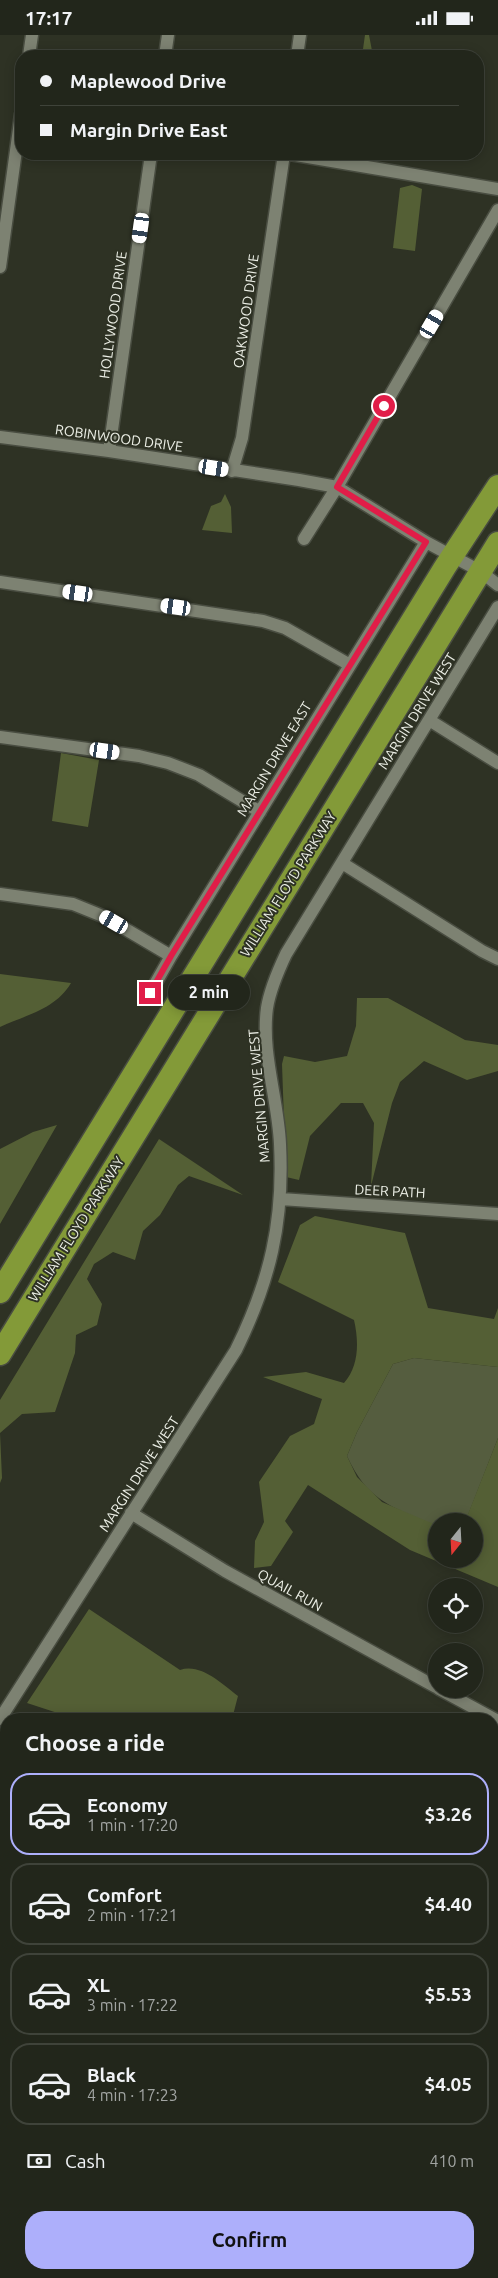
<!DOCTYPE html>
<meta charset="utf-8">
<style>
:root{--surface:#22261b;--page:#2a2e24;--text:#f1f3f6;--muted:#a2a5a3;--line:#3f433a;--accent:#adaffb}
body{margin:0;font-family:Ubuntu,sans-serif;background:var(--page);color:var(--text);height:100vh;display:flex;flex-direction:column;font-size:19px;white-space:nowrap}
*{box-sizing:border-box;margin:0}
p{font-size:16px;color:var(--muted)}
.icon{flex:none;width:28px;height:28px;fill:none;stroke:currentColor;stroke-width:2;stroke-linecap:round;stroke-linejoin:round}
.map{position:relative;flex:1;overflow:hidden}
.drawer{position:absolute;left:0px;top:1678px;width:499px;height:566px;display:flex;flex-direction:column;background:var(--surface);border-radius:20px 20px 0 0;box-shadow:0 2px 12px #0003,0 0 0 1px var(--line)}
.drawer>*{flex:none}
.guide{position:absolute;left:15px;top:15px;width:469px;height:110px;border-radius:20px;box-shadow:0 2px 12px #0003,0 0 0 1px var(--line);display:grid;align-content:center;height:110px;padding:0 25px;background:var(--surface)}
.needle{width:32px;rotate:198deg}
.controls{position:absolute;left:428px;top:1478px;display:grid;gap:10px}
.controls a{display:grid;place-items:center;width:55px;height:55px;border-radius:50%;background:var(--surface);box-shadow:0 2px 12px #0003,0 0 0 1px var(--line);font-size:25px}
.end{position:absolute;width:22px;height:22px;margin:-11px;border:6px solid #e11d48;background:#fff;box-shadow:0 0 0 2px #fff}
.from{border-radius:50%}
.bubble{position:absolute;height:35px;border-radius:18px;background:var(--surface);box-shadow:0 2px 12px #0003,0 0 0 1px var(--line);font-size:16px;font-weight:700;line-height:35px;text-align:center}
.car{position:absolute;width:15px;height:30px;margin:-15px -8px;border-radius:6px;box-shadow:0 0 4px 1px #0007;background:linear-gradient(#fff 24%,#345 0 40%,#fff 0 76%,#345 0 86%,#fff 0)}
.guide b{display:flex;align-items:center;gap:18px;height:48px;font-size:19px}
.guide b+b{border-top:1px solid var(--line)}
.guide i{width:12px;height:12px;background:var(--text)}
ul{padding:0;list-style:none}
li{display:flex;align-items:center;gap:15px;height:82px;margin:0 10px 8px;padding:0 15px;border:2px solid var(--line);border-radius:20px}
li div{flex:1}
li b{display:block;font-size:19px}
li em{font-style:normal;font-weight:700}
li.on{border-color:var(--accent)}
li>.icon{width:45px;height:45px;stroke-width:1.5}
h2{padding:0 25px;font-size:22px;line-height:60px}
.pay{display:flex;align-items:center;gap:12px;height:55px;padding:0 25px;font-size:19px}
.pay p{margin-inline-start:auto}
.cta{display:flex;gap:10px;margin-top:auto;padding:10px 25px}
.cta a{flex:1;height:58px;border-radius:20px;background:var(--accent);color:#111;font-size:20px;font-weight:700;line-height:58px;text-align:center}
.status{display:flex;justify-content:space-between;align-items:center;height:35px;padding:0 25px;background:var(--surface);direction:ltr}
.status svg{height:14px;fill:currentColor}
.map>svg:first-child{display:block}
.green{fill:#555d3f}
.forest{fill:#545f35}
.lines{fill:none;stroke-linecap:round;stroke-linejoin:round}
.street-casing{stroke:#494d41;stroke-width:15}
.highway-casing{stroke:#494d41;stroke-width:25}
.street{stroke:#7d8272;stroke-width:12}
.highway{stroke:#839a38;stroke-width:22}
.route{stroke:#e11d48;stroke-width:6}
.labels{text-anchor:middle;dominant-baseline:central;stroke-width:4;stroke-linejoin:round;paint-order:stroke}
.street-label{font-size:14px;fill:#ecefe6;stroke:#2e3224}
</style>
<div class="status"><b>17:17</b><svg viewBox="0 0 49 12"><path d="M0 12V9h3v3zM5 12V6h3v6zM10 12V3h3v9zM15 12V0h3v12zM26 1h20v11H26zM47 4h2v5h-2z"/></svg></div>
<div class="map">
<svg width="498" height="2243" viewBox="0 0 498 2243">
<rect width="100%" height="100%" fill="#2e3224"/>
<!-- green -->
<path class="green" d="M414,1323L498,1332V1403L468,1480L460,1486H436V1490L431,1489C390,1471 367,1465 347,1421L357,1397L393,1329Z"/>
<!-- forest -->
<path class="forest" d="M365,0H369L373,21H362Z
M412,150L422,154L415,216L393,213L400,153Z
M225,459L231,472L232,498L202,495L211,471L221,467Z
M61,718L99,725L88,792L52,786Z
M0,939L71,948C56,974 26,980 0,992Z
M357,963H388L465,1005L498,1010V1036L467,1045L424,1026L400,1047L392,1068L371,1151L374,1088L363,1068H341L310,1101L299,1145L286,1142L282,1029L284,1021L315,1027L347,1021L356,991Z
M57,1090L0,1189V1114L33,1097Z
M159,1104L243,1160L189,1141L178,1150L160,1180L143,1196L135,1225L113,1217L94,1229L87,1244L102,1269L97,1290L76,1300L75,1318L55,1377L22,1379L0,1398L2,1443L0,1448V1365Z
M315,1181L405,1198L428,1273L494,1284L498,1273V1332L414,1323L393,1329L357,1397L347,1421L357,1442L382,1467L436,1490V1524H474V1486H460L468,1479L498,1403V1552L410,1515L308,1450L285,1486L293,1497L271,1531L254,1533L255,1506L264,1487L259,1447L290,1401L314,1389L322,1364L263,1342L306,1337L344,1348C359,1331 359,1307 354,1285L278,1247L300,1190Z
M89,1574L180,1635C201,1628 222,1649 238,1661L232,1684H76L27,1668Z
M0,2174L6,2175V2238H99L103,2243H0Z"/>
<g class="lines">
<!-- street casing -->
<g class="street-casing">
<path id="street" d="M29,21L32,0
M165,21L168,0
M297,21L300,0
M290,119L498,154
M0,232L21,79
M0,402L109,416L299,445L337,452L426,507L480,536L498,550
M109,416L151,119
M232,436L242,403L284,119
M304,504L337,452L498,175
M0,547L263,586L285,593L350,630
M429,685L498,728
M0,702L139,721L168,728L199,740L260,777
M342,828L482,916L498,924
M0,859L73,869L105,882L171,921
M150,958L171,921L426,507
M281,1164L498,1179
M131,1478L225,1536L436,1652
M439,1654L498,1686
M0,1684L236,1315C270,1246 284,1187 280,1109C278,1064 261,1018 267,973C270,954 278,936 286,919L498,572
M0,1767L6,1768
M492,2009L498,2010
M0,2158L6,2160
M492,2158L498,2145
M126,2238L134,2243
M461,2243L463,2238"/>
</g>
<!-- highway casing -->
<g class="highway-casing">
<path id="highway" d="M0,1257L445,532L498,451
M0,1319L498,508"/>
</g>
<!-- street -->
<use href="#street" class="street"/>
<!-- highway -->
<use href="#highway" class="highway"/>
</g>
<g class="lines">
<!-- route -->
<path class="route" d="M150,958L171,921L426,507L337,452L384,371"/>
</g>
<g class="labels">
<!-- street labels -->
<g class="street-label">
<text transform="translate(246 276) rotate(-82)">OAKWOOD DRIVE</text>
<text transform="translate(113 280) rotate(-82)">HOLLYWOOD DRIVE</text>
<text transform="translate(119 403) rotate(8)">ROBINWOOD DRIVE</text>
<text transform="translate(417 676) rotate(-58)">MARGIN DRIVE WEST</text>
<text transform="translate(274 724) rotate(-59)">MARGIN DRIVE EAST</text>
<text transform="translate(288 849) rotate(-58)">WILLIAM FLOYD PARKWAY</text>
<text transform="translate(259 1061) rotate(-95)">MARGIN DRIVE WEST</text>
<text transform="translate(390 1156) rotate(3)">DEER PATH</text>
<text transform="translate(76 1194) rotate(-58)">WILLIAM FLOYD PARKWAY</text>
<text transform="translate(139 1439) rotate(-57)">MARGIN DRIVE WEST</text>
<text transform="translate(290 1555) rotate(29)">QUAIL RUN</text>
</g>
</g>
</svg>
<div class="controls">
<a><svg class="needle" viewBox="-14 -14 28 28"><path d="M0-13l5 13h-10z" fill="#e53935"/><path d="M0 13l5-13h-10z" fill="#a2a5a3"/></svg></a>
<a><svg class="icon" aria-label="locate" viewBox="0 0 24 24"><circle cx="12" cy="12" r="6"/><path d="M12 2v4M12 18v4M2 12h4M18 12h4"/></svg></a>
<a><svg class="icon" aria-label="layers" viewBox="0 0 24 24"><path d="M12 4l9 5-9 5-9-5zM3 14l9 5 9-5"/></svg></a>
</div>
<i class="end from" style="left:384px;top:371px"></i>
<i class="end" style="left:150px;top:958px"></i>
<div class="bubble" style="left:168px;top:940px;width:82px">2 min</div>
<i class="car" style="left:141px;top:193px;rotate:188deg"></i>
<i class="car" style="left:432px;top:289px;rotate:30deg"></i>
<i class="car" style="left:214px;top:433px;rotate:99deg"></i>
<i class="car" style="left:78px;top:558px;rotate:278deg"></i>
<i class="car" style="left:176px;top:572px;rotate:278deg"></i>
<i class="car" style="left:105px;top:716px;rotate:98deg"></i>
<i class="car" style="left:114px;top:887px;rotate:300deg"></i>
<div class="guide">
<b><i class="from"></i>Maplewood Drive</b>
<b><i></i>Margin Drive East</b>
</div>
<section class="drawer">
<h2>Choose a ride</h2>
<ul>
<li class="on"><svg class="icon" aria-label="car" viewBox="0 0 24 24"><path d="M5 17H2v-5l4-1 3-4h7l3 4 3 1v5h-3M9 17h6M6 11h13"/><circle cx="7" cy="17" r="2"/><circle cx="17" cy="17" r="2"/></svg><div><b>Economy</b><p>1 min · 17:20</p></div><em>$3.26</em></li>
<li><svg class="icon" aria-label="car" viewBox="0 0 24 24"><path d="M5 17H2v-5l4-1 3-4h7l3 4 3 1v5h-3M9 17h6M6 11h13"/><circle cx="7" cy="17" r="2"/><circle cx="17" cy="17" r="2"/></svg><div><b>Comfort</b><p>2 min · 17:21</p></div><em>$4.40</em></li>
<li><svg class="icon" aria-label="car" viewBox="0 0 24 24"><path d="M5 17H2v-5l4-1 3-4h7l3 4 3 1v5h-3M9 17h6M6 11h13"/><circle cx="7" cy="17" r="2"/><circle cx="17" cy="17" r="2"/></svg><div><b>XL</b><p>3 min · 17:22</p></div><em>$5.53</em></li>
<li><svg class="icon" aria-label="car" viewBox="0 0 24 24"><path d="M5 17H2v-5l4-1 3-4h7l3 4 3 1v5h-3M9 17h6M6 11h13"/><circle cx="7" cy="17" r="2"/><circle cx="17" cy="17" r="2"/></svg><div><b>Black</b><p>4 min · 17:23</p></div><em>$4.05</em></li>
</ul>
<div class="pay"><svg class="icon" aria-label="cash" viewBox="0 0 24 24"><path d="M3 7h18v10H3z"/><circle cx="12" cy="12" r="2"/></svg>Cash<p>410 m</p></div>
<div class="cta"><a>Confirm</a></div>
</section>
</div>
